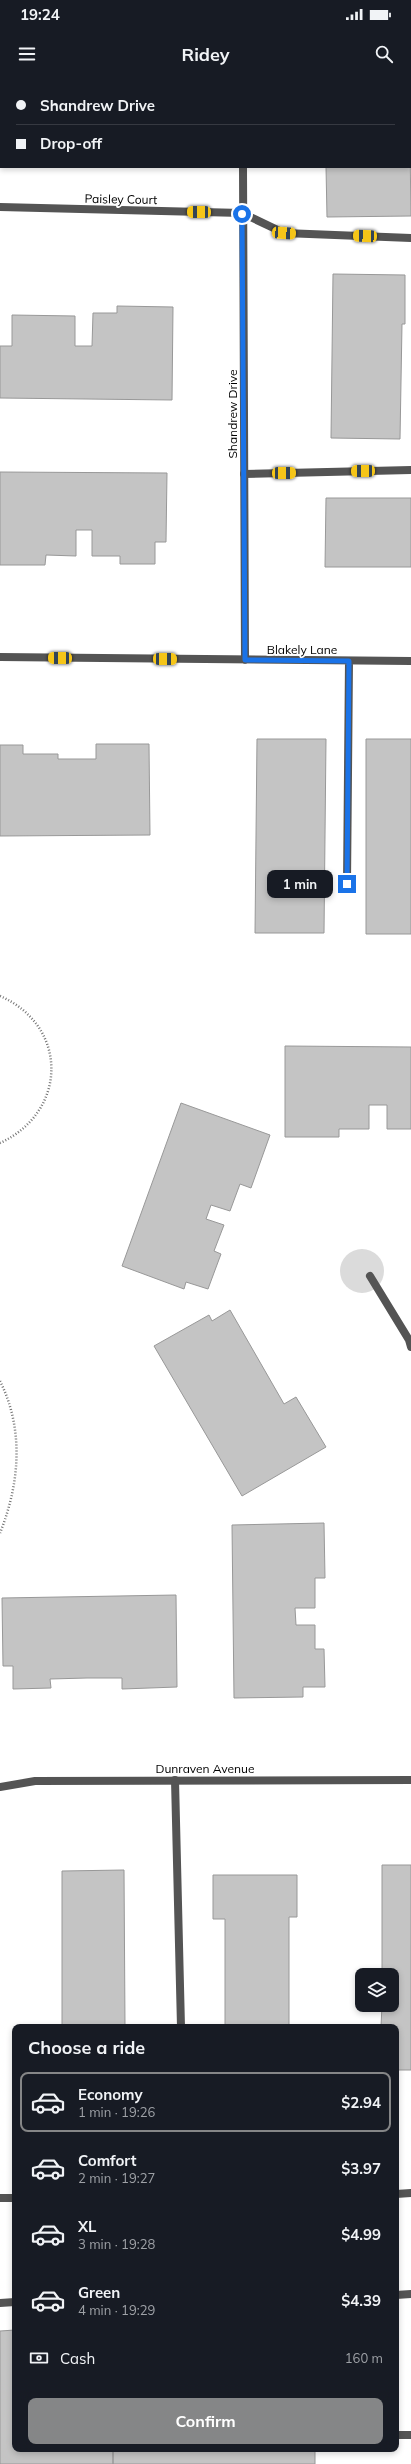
<!DOCTYPE html>
<meta charset="utf-8">
<style>
:root{--surface:#171b24;--page:#242831;--text:#f1f3f6;--muted:#9ea1a6;--line:#363941;--accent:#858687}
body{margin:0;font-family:Mulish,sans-serif;background:var(--page);color:var(--text);height:100vh;display:flex;flex-direction:column;font-size:15px;white-space:nowrap}
*{box-sizing:border-box;margin:0}
p{font-size:13px;color:var(--muted)}
.icon{flex:none;width:22px;height:22px;fill:none;stroke:currentColor;stroke-width:2;stroke-linecap:round;stroke-linejoin:round}
.map{position:relative;flex:1;overflow:hidden}
.sheet{position:absolute;left:12px;top:1944px;width:387px;height:428px;display:flex;flex-direction:column;background:var(--surface);border-radius:8px;box-shadow:0 2px 6px #0003}
.sheet>*{flex:none}
.banner{position:absolute;left:0px;top:0px;width:411px;height:88px;box-shadow:0 2px 6px #0003;display:grid;align-content:center;height:88px;padding:0 16px;background:var(--surface)}
.fabs{position:absolute;left:355px;top:1888px;display:grid;gap:8px}
.fabs a{display:grid;place-items:center;width:44px;height:44px;border-radius:8px;background:var(--surface);box-shadow:0 2px 6px #0003;font-size:20px}
.end{position:absolute;width:18px;height:18px;margin:-9px;border:5px solid #1a73e8;background:#fff;box-shadow:0 0 0 2px #fff}
.from{border-radius:50%}
.bubble{position:absolute;height:28px;border-radius:8px;background:var(--surface);box-shadow:0 2px 6px #0003;font-size:13px;font-weight:700;line-height:28px;text-align:center}
.car{position:absolute;width:12px;height:24px;margin:-12px -6px;border-radius:5px;box-shadow:0 0 3px 1px #0007;background:linear-gradient(#f5c518 24%,#345 0 40%,#f5c518 0 76%,#345 0 86%,#f5c518 0)}
.banner b{display:flex;align-items:center;gap:14px;height:38px;font-size:15px}
.banner b+b{border-top:1px solid var(--line)}
.banner i{width:10px;height:10px;background:var(--text)}
ul{padding:0;list-style:none}
li{display:flex;align-items:center;gap:12px;height:60px;margin:0 8px 6px;padding:0 8px;border:2px solid transparent;border-radius:8px}
li div{flex:1}
li b{display:block;font-size:15px}
li em{font-style:normal;font-weight:700}
li.selected{border-color:var(--accent)}
li>.icon{width:36px;height:36px;stroke-width:1.5}
h2{padding:0 16px;font-size:18px;line-height:48px}
.pay{display:flex;align-items:center;gap:10px;height:44px;padding:0 16px;font-size:15px}
.pay p{margin-inline-start:auto}
.primary-button{display:flex;gap:8px;margin-top:auto;padding:8px 16px}
.primary-button a{flex:1;height:46px;border-radius:8px;background:var(--accent);color:#fff;font-size:16px;font-weight:700;line-height:46px;text-align:center}
.status{display:flex;justify-content:space-between;align-items:center;height:28px;padding:0 20px;background:var(--surface);direction:ltr}
.status svg{height:11px;fill:currentColor}
header{display:flex;justify-content:space-between;align-items:center;height:52px;padding:0 16px;background:var(--surface);font-size:18px;font-weight:700}
.map>svg:first-child{display:block}
.green{fill:#dbdbdb}
.building{fill:#c4c4c4;stroke:#989898}
.lines{fill:none;stroke-linecap:round;stroke-linejoin:round}
.path{stroke:#767676;stroke-width:2.5;stroke-dasharray:1 2;stroke-linecap:butt}
.lane{stroke:#545454;stroke-width:8}
.street{stroke:#545454;stroke-width:8}
.route{stroke:#1a73e8;stroke-width:5}
.labels{text-anchor:middle;dominant-baseline:central;stroke-width:3.5;stroke-linejoin:round;paint-order:stroke}
.street-label{font-size:12px;fill:#000;stroke:#fff}
</style>
<div class="status"><b>19:24</b><svg viewBox="0 0 49 12"><path d="M0 12V9h3v3zM5 12V6h3v6zM10 12V3h3v9zM15 12V0h3v12zM26 1h20v11H26zM47 4h2v5h-2z"/></svg></div>
<header><svg class="icon" aria-label="menu" viewBox="0 0 24 24"><path d="M4 6h16M4 12h16M4 18h16"/></svg>Ridey<svg class="icon" aria-label="search" viewBox="0 0 24 24"><circle cx="10" cy="10" r="6"/><path d="M15 15l6 6"/></svg></header>
<div class="map">
<svg width="411" height="2384" viewBox="0 0 411 2384">
<rect width="100%" height="100%" fill="#fff"/>
<!-- green -->
<path class="green" d="M340 1191a22 22 0 1 1 44 0a22 22 0 1 1-44 0Z"/>
<!-- building -->
<path class="building" d="M4,0H174L4,1Z
M410,67L411,136L327,137L326,87H410Z
M333,194L405,195V244H402L400,359L331,358Z
M117,226L173,227L172,320L0,318V266H12V235L75,236V266H92L93,233H117Z
M0,392L167,393L166,462H155V484H120V476H92V450H76V476L46,475L45,485H0Z
M326,418H411V487H325Z
M257,659H326L324,853H255Z
M366,659H411V854H366Z
M96,664H149L150,755L0,756V665H23V674H58V679H96Z
M285,966L411,967V1049H387V1025H369V1049H339V1057H285Z
M181,1023L270,1055L251,1108L240,1104L230,1131L211,1125L206,1139L224,1145L214,1171L221,1174L208,1209L186,1202L184,1209L122,1186Z
M230,1230L284,1324L296,1317L326,1367L242,1416L154,1266L209,1235L212,1241Z
M324,1443L325,1498H315V1528H295L296,1545H315V1569H324L325,1607H303V1617L234,1618L232,1445Z
M176,1515L177,1607L122,1609V1598H87L50,1599L51,1608L13,1609V1586H3L2,1518Z
M382,1785H411V1990H396V1947H381L382,1925H392V1895H382Z
M124,1790L125,1947H62V1791Z
M213,1795H297V1837H289V1947H225V1839H213Z
M15,2250V2369H113V2384H0V2251Z
M113,2369H315V2384H113Z"/>
<g class="lines">
<!-- path -->
<path class="path" d="M0,916C69,946 68,1032 0,1063
M0,1301C24,1349 20,1403 0,1453"/>
<!-- lane -->
<path class="lane" d="M242,133L284,153L411,158
M244,394L411,390
M175,1700L181,1947
M396,2215L411,2214
M0,2223L15,2222
M396,2355H411"/>
<!-- street -->
<path class="street" d="M245,1V0
M243,87L245,580
M0,127L242,133
M0,577L411,581
M347,804L349,581
M370,1196L409,1260L411,1267
M0,1707L35,1701L411,1700
M396,2114L411,2113
M0,2118H15"/>
</g>
<g class="lines">
<!-- route -->
<path class="route" d="M242,134L245,580L349,581L347,804"/>
</g>
<g class="labels">
<!-- street labels -->
<g class="street-label">
<text transform="translate(121 119) rotate(1)">Paisley Court</text>
<text transform="translate(232 334) rotate(-90)">Shandrew Drive</text>
<text x="302" y="569">Blakely Lane</text>
<text x="205" y="1688">Dunraven Avenue</text>
</g>
</g>
</svg>
<div class="fabs">
<a><svg class="icon" aria-label="layers" viewBox="0 0 24 24"><path d="M12 4l9 5-9 5-9-5zM3 14l9 5 9-5"/></svg></a>
</div>
<i class="end from" style="left:242px;top:134px"></i>
<i class="end" style="left:347px;top:804px"></i>
<div class="bubble" style="left:267px;top:790px;width:66px">1 min</div>
<i class="car" style="left:199px;top:132px;rotate:271deg"></i>
<i class="car" style="left:284px;top:153px;rotate:94deg"></i>
<i class="car" style="left:365px;top:156px;rotate:272deg"></i>
<i class="car" style="left:363px;top:391px;rotate:269deg"></i>
<i class="car" style="left:284px;top:393px;rotate:89deg"></i>
<i class="car" style="left:60px;top:578px;rotate:271deg"></i>
<i class="car" style="left:165px;top:579px;rotate:91deg"></i>
<div class="banner">
<b><i class="from"></i>Shandrew Drive</b>
<b><i></i>Drop-off</b>
</div>
<section class="sheet">
<h2>Choose a ride</h2>
<ul>
<li class="selected"><svg class="icon" aria-label="car" viewBox="0 0 24 24"><path d="M5 17H2v-5l4-1 3-4h7l3 4 3 1v5h-3M9 17h6M6 11h13"/><circle cx="7" cy="17" r="2"/><circle cx="17" cy="17" r="2"/></svg><div><b>Economy</b><p>1 min · 19:26</p></div><em>$2.94</em></li>
<li><svg class="icon" aria-label="car" viewBox="0 0 24 24"><path d="M5 17H2v-5l4-1 3-4h7l3 4 3 1v5h-3M9 17h6M6 11h13"/><circle cx="7" cy="17" r="2"/><circle cx="17" cy="17" r="2"/></svg><div><b>Comfort</b><p>2 min · 19:27</p></div><em>$3.97</em></li>
<li><svg class="icon" aria-label="car" viewBox="0 0 24 24"><path d="M5 17H2v-5l4-1 3-4h7l3 4 3 1v5h-3M9 17h6M6 11h13"/><circle cx="7" cy="17" r="2"/><circle cx="17" cy="17" r="2"/></svg><div><b>XL</b><p>3 min · 19:28</p></div><em>$4.99</em></li>
<li><svg class="icon" aria-label="car" viewBox="0 0 24 24"><path d="M5 17H2v-5l4-1 3-4h7l3 4 3 1v5h-3M9 17h6M6 11h13"/><circle cx="7" cy="17" r="2"/><circle cx="17" cy="17" r="2"/></svg><div><b>Green</b><p>4 min · 19:29</p></div><em>$4.39</em></li>
</ul>
<div class="pay"><svg class="icon" aria-label="cash" viewBox="0 0 24 24"><path d="M3 7h18v10H3z"/><circle cx="12" cy="12" r="2"/></svg>Cash<p>160 m</p></div>
<div class="primary-button"><a>Confirm</a></div>
</section>
</div>
